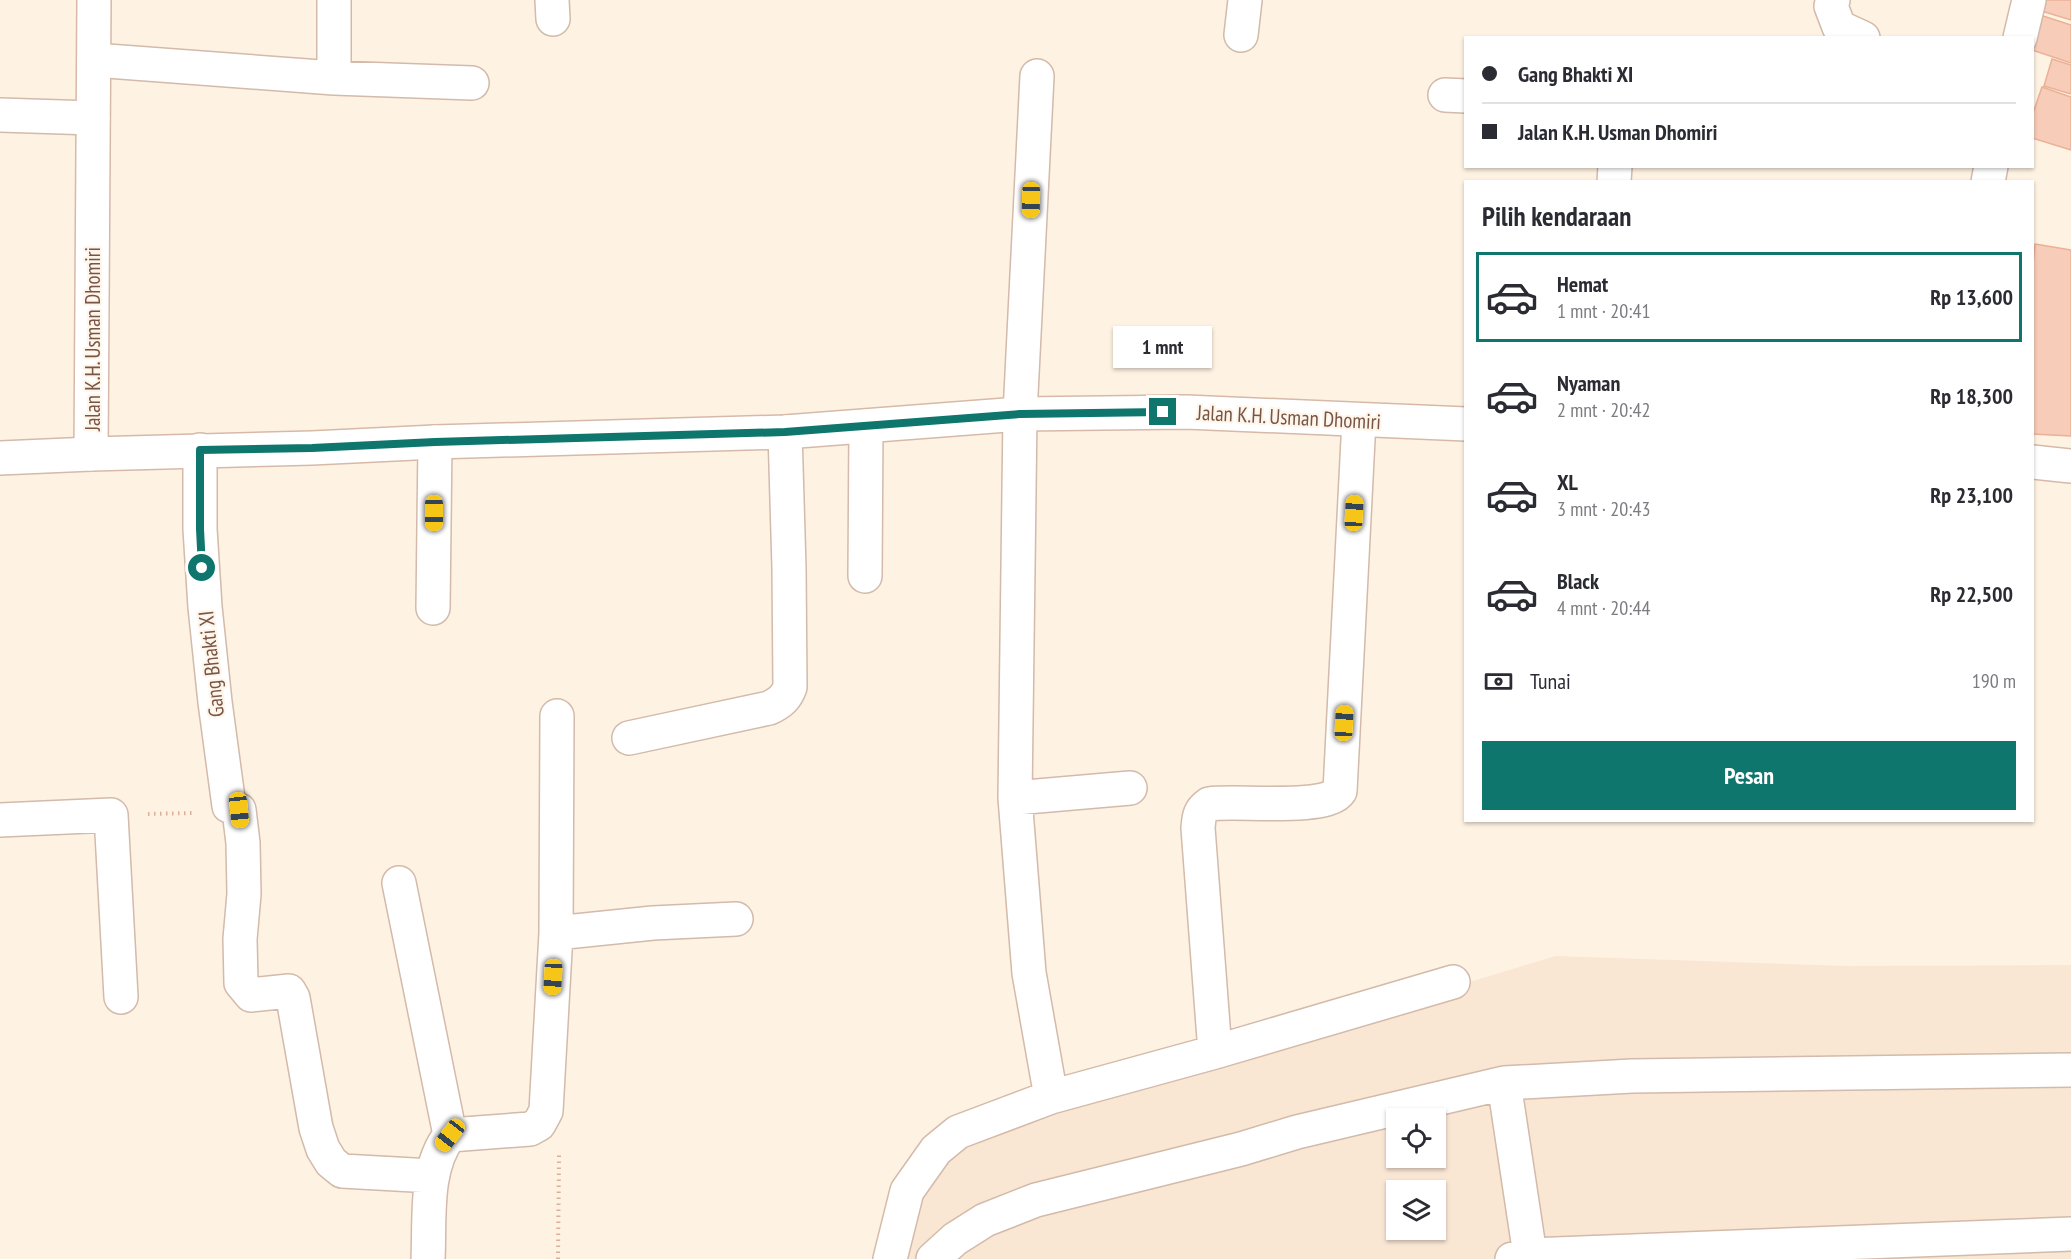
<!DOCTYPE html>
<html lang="id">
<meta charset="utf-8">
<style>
:root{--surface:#fff;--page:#f2f2f3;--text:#2b2b33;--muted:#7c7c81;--line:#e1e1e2;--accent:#0f766e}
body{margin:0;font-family:"PT Sans Narrow",sans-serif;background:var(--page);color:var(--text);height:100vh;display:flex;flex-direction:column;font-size:22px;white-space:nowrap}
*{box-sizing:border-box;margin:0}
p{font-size:20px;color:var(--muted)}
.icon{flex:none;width:33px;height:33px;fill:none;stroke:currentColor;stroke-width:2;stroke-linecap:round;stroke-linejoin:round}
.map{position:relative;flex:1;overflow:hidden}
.details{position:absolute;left:1464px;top:180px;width:570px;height:642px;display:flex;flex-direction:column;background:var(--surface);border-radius:0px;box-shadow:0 2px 4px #0004}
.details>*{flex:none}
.top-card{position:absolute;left:1464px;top:36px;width:570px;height:132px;border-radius:0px;box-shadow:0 2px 4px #0004;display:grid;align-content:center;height:132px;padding:0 18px;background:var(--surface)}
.fabs{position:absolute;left:1386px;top:1108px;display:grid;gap:12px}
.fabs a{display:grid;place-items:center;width:60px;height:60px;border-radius:0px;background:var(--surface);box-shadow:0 2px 4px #0004;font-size:30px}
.end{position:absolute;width:27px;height:27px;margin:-14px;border:8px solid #0f766e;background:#fff;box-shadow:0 0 0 3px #fff}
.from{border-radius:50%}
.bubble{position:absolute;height:42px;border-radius:0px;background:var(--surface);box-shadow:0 2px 4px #0004;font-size:20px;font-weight:800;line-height:42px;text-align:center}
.car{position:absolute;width:18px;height:36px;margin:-18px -9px;border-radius:8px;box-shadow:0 0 4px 2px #0007;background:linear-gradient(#f5c518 24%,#345 0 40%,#f5c518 0 76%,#345 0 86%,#f5c518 0)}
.top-card b{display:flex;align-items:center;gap:21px;height:57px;font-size:22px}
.top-card b+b{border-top:2px solid var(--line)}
.top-card i{width:15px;height:15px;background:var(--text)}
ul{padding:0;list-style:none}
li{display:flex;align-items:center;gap:18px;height:90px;margin:0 12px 9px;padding:0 6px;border:3px solid transparent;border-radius:0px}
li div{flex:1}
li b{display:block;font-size:22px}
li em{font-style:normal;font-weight:800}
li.active{border-color:var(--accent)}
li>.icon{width:54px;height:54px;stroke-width:1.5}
h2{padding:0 18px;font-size:27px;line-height:72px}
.pay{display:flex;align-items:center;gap:15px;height:66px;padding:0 18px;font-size:22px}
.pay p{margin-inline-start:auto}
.primary-button{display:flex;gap:12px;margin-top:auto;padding:12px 18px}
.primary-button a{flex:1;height:69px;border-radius:0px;background:var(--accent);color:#fff;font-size:24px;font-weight:800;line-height:69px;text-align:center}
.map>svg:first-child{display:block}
.residential{fill:#f9e6d3;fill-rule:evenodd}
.building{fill:#f7ccb8;stroke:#ebb096;stroke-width:1.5}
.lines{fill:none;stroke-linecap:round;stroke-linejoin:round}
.minor-casing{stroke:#d3baaa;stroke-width:36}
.tertiary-casing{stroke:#d3baaa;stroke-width:36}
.secondary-casing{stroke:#d7b9a8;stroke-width:36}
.path{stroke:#dcaf9a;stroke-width:4;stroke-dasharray:1.5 4.5;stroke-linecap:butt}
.minor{stroke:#fff;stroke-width:33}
.tertiary{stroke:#fff;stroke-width:33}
.secondary{stroke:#fff;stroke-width:33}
.route{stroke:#0f766e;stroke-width:8}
.labels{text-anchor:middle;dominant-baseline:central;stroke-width:4.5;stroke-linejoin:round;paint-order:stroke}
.street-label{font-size:21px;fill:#795546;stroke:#fff6eb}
</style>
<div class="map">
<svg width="2071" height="1259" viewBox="0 0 2071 1259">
<rect width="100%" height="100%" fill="#fef2e3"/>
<!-- residential -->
<path class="residential" d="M1556,956L1845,966L2071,965V1259H893L939,1152L1216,1058ZM1396,1119H1436V1158H1396ZM1396,1191H1436V1230H1396Z"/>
<!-- building -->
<path class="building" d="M2038,0H2071V20L2035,9Z
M2040,15L2071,25V63L2032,50V40Z
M2052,59L2071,65V94L2044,86Z
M2042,87L2071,97V150L2032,138V116Z
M2035,244L2071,250V436L2032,434V276Z"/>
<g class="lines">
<!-- minor casing -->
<g class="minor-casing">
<path id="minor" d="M334,0V78
M552,0L553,19
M1833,0L1831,6L1839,27L1863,38
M1241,35L1245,0
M2020,38L2029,0
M94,60L334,78L472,83
M1037,76L1020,414L1015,798L1029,973L1051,1097
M1445,95L1466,96
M0,115L93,118
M1614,182L1615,166
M1988,182L1991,166
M200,450V529L205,607L215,702L229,806L239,810L243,843L244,894L240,939L241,983L251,995L289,991L293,998L316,1128L323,1149L331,1162L342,1171L432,1176
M865,576L866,426
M433,608L435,442
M629,738L769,708C780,703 786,698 790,687L789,568L785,432
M1015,798L1130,788
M0,820L111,815L121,997
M399,883L450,1135
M556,933L653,923L736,919
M1215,1052L1198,828C1199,817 1199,811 1209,804C1235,800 1328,811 1340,791L1359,420
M1504,1083L1530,1255
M428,1259C430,1219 424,1168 450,1135L530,1129L539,1124L546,1111L556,933L557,716
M890,1259L907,1191L936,1150L958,1132L1051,1097L1215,1052L1453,982
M933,1259L955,1239L985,1220L1036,1200L1241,1149L1297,1132L1504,1083L1632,1076L2071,1070
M1512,1259L1530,1255L2071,1234"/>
</g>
<!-- tertiary casing -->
<g class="tertiary-casing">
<path id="tertiary" d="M0,458L91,454"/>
</g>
<!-- secondary casing -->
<g class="secondary-casing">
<path id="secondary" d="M94,0L91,454L312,448L435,442L785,432L1020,414L1186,412L1466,424
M2032,462L2071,466"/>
</g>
<!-- path -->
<path class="path" d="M148,814L194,813
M558,1259L559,1155"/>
<!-- minor -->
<use href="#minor" class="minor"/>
<!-- tertiary -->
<use href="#tertiary" class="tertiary"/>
<!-- secondary -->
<use href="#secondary" class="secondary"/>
</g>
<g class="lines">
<!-- route -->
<path class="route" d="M202,568L200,529V450L312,448L435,442L785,432L1020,414L1163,412"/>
</g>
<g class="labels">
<!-- street labels -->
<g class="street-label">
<text transform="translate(92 339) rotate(-90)">Jalan K.H. Usman Dhomiri</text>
<text transform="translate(1289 417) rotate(3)">Jalan K.H. Usman Dhomiri</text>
<text transform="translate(211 664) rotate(-96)">Gang Bhakti XI</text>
</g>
</g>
</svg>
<div class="fabs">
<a><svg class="icon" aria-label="locate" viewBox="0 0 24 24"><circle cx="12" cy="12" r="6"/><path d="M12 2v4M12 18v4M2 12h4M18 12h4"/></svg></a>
<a><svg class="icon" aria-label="layers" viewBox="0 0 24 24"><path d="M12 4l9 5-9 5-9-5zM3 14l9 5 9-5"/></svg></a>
</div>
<i class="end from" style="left:202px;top:568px"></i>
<i class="end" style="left:1163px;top:412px"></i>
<div class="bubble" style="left:1113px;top:326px;width:99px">1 mnt</div>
<i class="car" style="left:1031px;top:200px;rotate:181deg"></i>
<i class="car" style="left:434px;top:513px;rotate:180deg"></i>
<i class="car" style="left:1354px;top:513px;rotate:3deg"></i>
<i class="car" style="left:1344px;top:723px;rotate:3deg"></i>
<i class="car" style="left:239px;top:810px;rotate:174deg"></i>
<i class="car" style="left:553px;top:977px;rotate:183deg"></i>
<i class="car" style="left:450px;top:1135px;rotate:218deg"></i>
<div class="top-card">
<b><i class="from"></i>Gang Bhakti XI</b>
<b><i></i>Jalan K.H. Usman Dhomiri</b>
</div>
<section class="details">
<h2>Pilih kendaraan</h2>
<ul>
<li class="active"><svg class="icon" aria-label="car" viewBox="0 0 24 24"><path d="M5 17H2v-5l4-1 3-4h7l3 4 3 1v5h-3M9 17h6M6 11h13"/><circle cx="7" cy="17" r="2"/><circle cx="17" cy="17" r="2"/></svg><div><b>Hemat</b><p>1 mnt · 20:41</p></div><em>Rp 13,600</em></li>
<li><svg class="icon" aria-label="car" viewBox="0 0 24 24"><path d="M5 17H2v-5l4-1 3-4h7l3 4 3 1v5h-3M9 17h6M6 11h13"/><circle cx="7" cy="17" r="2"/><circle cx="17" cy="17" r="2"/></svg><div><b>Nyaman</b><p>2 mnt · 20:42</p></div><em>Rp 18,300</em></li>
<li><svg class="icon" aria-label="car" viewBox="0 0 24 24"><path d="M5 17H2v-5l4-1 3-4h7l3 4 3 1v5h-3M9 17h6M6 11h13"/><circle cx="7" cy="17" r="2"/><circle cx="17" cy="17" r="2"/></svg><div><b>XL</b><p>3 mnt · 20:43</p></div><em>Rp 23,100</em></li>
<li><svg class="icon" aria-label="car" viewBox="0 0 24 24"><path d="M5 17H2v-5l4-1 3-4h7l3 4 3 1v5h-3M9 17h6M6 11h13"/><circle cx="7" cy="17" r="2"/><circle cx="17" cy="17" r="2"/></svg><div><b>Black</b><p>4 mnt · 20:44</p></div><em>Rp 22,500</em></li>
</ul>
<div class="pay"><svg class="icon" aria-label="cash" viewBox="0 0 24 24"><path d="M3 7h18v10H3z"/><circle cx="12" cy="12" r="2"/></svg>Tunai<p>190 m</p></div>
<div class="primary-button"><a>Pesan</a></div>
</section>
</div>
